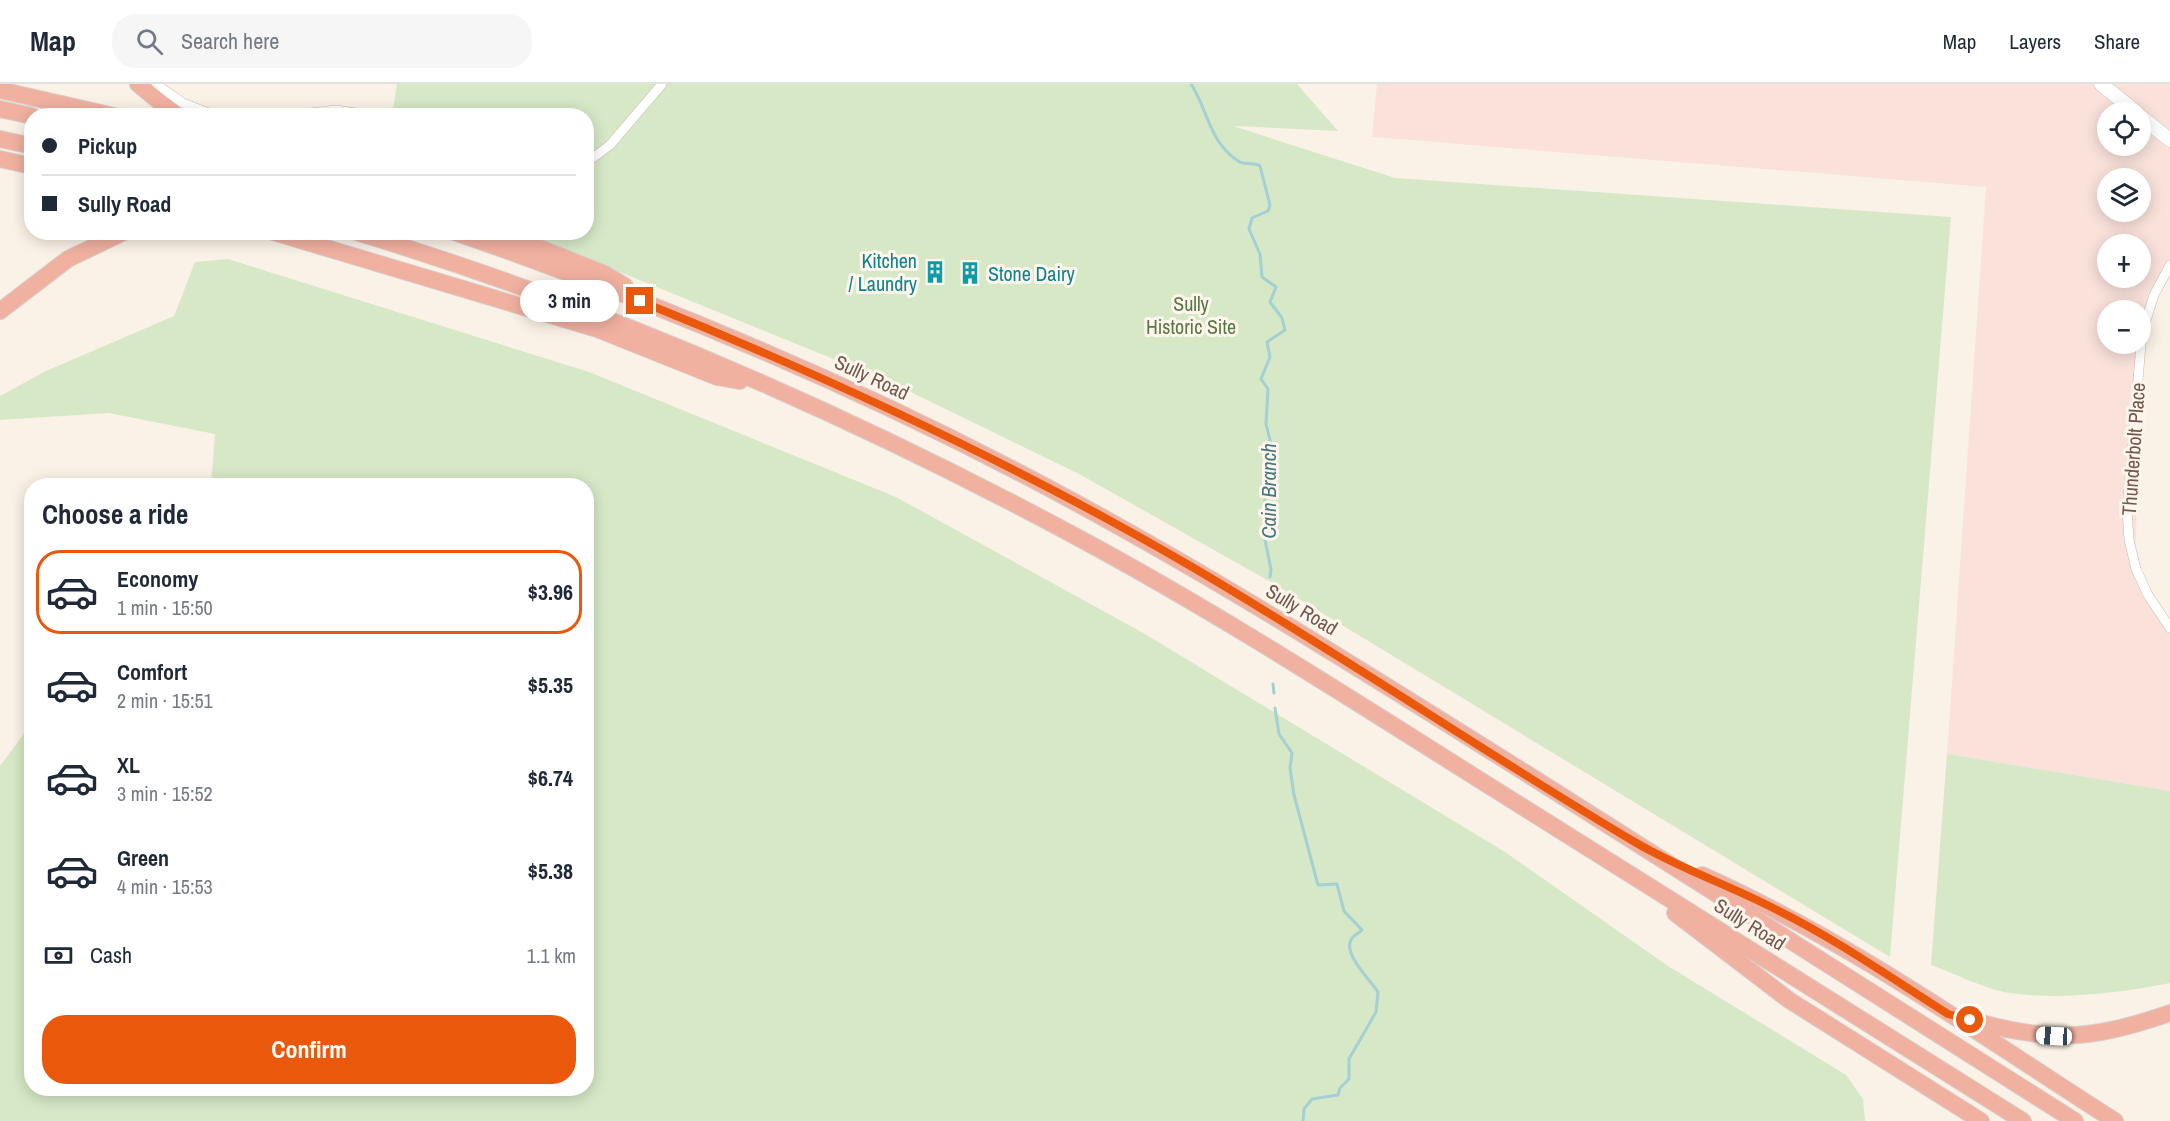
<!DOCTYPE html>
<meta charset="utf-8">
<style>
:root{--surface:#fff;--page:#f6f6f7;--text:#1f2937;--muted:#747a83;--line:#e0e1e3;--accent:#ea580c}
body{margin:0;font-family:"Archivo Narrow",sans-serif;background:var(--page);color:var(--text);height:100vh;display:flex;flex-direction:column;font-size:22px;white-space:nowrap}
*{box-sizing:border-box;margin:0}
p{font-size:20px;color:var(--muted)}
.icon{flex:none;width:33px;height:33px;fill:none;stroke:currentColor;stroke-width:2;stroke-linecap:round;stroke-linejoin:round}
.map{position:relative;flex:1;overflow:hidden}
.panel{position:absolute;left:24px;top:394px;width:570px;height:618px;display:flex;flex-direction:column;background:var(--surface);border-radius:24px;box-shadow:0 3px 15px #0003}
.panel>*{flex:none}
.top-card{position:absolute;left:24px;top:24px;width:570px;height:132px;border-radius:24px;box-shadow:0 3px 15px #0003;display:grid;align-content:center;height:132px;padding:0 18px;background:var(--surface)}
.controls{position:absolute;left:2097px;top:18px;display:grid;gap:12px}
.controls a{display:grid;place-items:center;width:54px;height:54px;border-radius:50%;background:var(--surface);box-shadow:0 3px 15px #0003;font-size:30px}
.end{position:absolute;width:27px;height:27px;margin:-14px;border:8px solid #ea580c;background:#fff;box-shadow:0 0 0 3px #fff}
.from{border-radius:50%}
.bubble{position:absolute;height:42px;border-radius:21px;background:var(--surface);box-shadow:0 3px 15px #0003;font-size:20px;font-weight:800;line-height:42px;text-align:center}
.car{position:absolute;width:18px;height:36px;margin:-18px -9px;border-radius:8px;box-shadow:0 0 4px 2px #0007;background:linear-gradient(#fff 24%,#345 0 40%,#fff 0 76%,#345 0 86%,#fff 0)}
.top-card b{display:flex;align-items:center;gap:21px;height:57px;font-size:22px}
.top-card b+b{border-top:2px solid var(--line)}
.top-card i{width:15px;height:15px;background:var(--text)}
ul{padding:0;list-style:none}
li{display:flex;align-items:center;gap:18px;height:84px;margin:0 12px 9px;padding:0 6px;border:3px solid transparent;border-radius:24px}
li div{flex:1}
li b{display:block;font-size:22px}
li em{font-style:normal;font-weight:800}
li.selected{border-color:var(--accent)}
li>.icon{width:54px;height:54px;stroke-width:1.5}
h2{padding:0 18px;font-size:27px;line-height:72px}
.pay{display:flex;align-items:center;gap:15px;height:66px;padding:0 18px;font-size:22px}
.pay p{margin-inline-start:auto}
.cta{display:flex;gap:12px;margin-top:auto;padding:12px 18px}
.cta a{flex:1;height:69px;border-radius:24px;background:var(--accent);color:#fff;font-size:24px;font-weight:800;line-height:69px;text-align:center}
header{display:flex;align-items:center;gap:36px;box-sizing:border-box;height:84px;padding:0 30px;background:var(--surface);border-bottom:2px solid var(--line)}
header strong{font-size:28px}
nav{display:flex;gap:33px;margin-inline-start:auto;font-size:21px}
.search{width:420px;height:54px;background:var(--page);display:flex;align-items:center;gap:15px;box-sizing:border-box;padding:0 21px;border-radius:24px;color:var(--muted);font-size:22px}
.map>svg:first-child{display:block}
.commercial{fill:#fae2db;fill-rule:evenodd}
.green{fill:#d6e8c6}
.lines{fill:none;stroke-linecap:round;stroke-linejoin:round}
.stream{stroke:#a3d0d5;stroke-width:3}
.street-casing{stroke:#ccb9ad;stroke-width:10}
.secondary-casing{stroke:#d1bbae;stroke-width:15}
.highway-casing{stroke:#d8d0cd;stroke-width:18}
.street{stroke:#fff;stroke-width:9}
.secondary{stroke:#fff;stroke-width:14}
.highway{stroke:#f1b1a1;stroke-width:16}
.route{stroke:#ea580c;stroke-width:8}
.labels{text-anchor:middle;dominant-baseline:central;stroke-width:6;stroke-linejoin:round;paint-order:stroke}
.culture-label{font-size:20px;fill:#0d838f;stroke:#fef6ed;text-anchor:end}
.park-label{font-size:20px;fill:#587845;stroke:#fef6ed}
.street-label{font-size:20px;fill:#73584d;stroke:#fef6ed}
.water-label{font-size:21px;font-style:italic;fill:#44787e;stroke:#fef6ed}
</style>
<header>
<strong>Map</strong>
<div class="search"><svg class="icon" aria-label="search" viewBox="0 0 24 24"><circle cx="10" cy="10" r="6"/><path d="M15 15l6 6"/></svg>Search here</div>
<nav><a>Map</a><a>Layers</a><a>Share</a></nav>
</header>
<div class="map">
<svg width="2170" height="1037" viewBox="0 0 2170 1037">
<rect width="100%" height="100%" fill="#fbf2e7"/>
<!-- commercial -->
<path class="commercial" d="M1377,0H2170V190L2147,230L2137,312L2136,485L2170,537V707L1947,670L1986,103L1372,53ZM2108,28H2140V62H2108ZM2108,94H2140V128H2108ZM2108,160H2140V194H2108ZM2108,226H2140V260H2108Z"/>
<!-- green -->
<path class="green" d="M397,0H1297L1338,47L1233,42L1395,94L1951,133L1890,873L1269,497L1081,391L890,298L524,149L586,148V32H392Z
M228,175L589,288L896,413L1145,550L1505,768L1668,882L1846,991L1863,1015L1865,1037H0V682L31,640L32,1005H586V402H211L215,350L109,329L0,336V312L46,287L174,232L195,178Z
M1947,670L2170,707V899C2121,909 2054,917 2004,908C1980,903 1954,889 1931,881Z"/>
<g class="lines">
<!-- stream -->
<path class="stream" d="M1191,0C1209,28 1208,56 1238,77C1245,82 1252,77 1260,82L1270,121L1268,127L1252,134L1249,145L1260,170L1262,193L1276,203L1270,218L1282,234L1285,246L1267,258L1270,273L1261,295L1268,305L1266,340L1272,364L1268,377L1269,390L1264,422L1267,438L1265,456L1271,485L1270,493
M1273,600L1274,609
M1275,624L1279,650L1292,669L1290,684L1294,711L1318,801L1337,800L1344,827L1362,846C1359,849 1352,852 1351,856C1343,870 1371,897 1378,908L1376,928L1349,975V995L1340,1004L1338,1011L1312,1015L1304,1025L1303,1037"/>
<!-- street casing -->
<g class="street-casing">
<path id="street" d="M156,0L183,19L216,32
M287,32L336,26L374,32
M586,79L610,61L662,0
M2170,181L2154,211L2142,249L2127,426L2129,456L2136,485L2148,511L2170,544"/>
</g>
<!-- secondary casing -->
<g class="secondary-casing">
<path id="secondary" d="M2101,0L2136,28
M2140,32L2170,56"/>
</g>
<!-- highway casing -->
<g class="highway-casing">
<path id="highway" d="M138,0L177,32
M0,6L114,32
M0,25L32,32
M0,55L32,62
M0,75L32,82
M273,148L597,245L717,293L740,297
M356,148C606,224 846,329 1075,452C1215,527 1348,613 1483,698C1663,811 1843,924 2023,1037
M454,148C648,215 838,294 1020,389C1193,479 1358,584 1524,688C1708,804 1891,921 2075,1037
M500,148L605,190L625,202
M0,227L68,175L124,148
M1702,791C1848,856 1980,951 2115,1037
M1675,829L1789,916L1981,1037
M1963,934C2048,958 2086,958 2170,929"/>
</g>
<!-- street -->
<use href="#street" class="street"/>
<!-- secondary -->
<use href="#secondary" class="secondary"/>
<!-- highway -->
<use href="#highway" class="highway"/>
</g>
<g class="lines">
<!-- route -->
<path class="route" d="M640,217C828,293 1012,378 1187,480C1338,568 1483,668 1633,757C1678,784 1729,801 1775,825C1836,855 1891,894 1948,930L1970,936"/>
</g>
<!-- icons -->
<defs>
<g id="building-bare" transform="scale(1.8)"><path d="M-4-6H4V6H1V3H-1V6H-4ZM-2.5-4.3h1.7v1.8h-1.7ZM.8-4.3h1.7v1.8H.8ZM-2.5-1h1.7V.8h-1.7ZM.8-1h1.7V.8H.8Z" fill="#0f9aa8" stroke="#fef6ed" stroke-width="2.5" paint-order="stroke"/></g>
</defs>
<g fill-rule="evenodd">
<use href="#building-bare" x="935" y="188"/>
<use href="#building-bare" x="970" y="189"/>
</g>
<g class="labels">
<!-- culture labels -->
<g class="culture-label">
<text x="917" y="176">Kitchen<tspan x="917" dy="23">/ Laundry</tspan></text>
<text x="988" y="189" text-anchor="start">Stone Dairy</text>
</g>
<!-- park labels -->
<g class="park-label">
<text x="1191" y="219">Sully<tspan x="1191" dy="23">Historic Site</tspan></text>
</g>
<!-- street labels -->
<g class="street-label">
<text transform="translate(872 293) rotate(25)">Sully Road</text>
<text transform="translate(2133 365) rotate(-86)">Thunderbolt Place</text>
<text transform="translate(1302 525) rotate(31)">Sully Road</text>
<text transform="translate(1750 840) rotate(32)">Sully Road</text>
</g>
<!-- water labels -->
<g class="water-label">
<text transform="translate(1268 407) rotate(-90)">Cain Branch</text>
</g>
</g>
</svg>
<div class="controls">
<a><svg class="icon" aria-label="locate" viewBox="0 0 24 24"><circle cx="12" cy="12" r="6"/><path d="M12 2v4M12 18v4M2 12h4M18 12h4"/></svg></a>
<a><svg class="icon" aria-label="layers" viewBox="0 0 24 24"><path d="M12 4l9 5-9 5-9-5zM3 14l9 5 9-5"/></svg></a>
<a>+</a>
<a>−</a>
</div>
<i class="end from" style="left:1970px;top:936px"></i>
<i class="end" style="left:640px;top:217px"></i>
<div class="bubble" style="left:520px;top:196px;width:99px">3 min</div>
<i class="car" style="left:2054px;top:952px;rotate:273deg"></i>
<div class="top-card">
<b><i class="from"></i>Pickup</b>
<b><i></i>Sully Road</b>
</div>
<section class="panel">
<h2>Choose a ride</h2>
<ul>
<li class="selected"><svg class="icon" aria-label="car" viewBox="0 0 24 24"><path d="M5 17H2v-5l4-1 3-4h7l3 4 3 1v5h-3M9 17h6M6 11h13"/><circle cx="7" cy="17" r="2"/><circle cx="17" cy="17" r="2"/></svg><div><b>Economy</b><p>1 min · 15:50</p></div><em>$3.96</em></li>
<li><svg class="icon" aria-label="car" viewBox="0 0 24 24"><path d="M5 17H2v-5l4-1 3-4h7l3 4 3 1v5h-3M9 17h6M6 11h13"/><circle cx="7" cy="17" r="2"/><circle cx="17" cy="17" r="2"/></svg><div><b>Comfort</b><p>2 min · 15:51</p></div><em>$5.35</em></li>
<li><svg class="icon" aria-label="car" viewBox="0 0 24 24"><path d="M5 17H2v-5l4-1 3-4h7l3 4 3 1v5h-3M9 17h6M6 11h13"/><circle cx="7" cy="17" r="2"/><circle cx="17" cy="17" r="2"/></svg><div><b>XL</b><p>3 min · 15:52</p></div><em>$6.74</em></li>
<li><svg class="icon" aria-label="car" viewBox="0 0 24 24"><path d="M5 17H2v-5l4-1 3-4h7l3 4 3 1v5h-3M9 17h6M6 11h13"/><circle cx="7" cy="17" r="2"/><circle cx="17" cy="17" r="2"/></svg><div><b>Green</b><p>4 min · 15:53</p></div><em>$5.38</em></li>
</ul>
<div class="pay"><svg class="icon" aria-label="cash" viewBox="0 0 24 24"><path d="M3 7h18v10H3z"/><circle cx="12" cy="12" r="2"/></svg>Cash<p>1.1 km</p></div>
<div class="cta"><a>Confirm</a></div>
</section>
</div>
